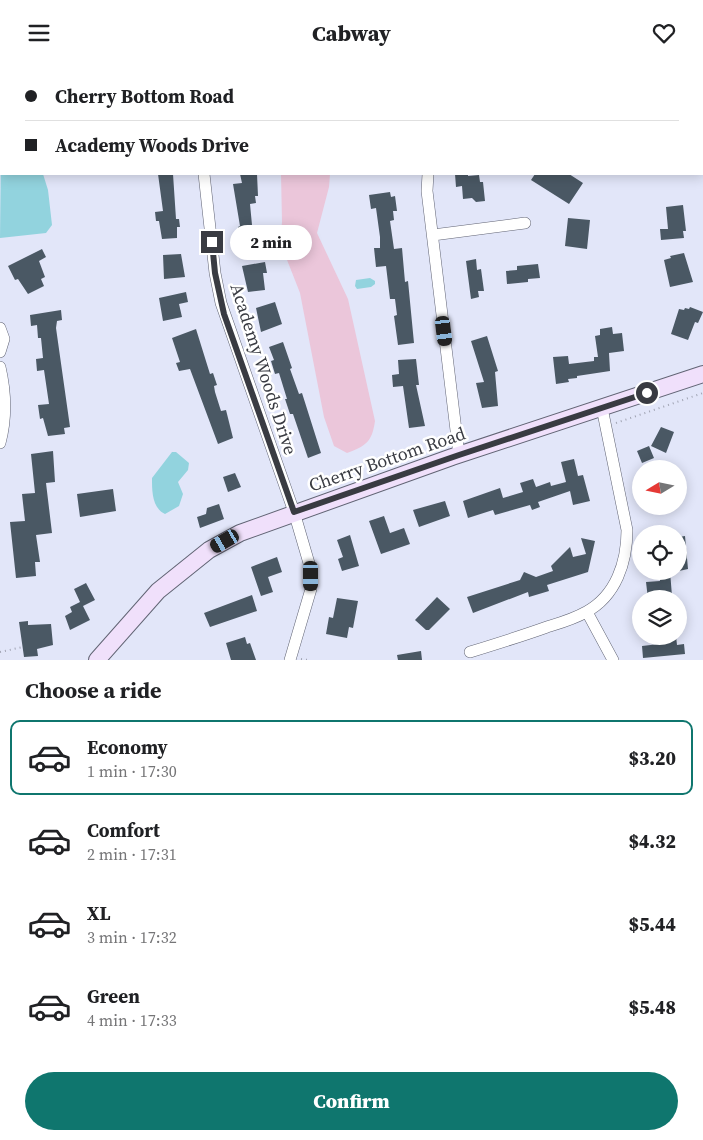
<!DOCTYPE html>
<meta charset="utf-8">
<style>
:root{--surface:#fff;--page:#f6f6f6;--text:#202124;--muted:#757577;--line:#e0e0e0;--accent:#0f766e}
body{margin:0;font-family:"Source Serif 4",serif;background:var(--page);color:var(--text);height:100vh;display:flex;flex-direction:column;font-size:19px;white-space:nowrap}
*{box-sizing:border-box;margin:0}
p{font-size:16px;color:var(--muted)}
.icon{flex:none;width:28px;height:28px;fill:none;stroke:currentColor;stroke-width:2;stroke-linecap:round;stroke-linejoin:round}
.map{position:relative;height:595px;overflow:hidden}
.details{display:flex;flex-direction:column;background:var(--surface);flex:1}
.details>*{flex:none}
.top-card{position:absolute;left:0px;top:0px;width:704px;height:110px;box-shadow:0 2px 12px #0003;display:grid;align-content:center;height:110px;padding:0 25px;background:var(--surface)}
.needle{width:32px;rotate:260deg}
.tools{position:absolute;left:632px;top:395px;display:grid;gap:10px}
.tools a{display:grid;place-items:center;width:55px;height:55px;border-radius:50%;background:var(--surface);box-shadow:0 2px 12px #0003;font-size:25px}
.end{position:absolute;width:22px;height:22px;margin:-11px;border:6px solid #393b42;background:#fff;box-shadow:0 0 0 2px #fff}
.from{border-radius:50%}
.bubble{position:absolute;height:35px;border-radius:18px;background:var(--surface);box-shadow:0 2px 12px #0003;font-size:16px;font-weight:800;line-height:35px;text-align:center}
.car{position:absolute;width:15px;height:30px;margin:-15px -8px;border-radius:6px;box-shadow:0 0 4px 1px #0007;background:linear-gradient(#222 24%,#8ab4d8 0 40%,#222 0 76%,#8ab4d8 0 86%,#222 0)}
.top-card b{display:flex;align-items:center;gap:18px;height:48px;font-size:19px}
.top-card b+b{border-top:1px solid var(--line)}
.top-card i{width:12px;height:12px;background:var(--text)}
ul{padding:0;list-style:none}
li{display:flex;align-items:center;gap:15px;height:75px;margin:0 10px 8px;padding:0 15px;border:2px solid transparent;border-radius:10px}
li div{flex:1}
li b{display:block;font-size:19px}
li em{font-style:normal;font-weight:800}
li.on{border-color:var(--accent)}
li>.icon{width:45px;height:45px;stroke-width:1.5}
h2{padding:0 25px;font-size:22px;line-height:60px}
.action{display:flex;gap:10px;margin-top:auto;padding:10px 25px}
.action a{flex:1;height:58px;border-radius:30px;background:var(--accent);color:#fff;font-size:20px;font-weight:800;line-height:58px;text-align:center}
header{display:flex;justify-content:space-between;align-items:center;height:65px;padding:0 25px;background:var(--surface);font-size:22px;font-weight:800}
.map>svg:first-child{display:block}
.green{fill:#ebc6da}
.water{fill:#92d3de}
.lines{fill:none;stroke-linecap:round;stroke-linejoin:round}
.stream{stroke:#92d3de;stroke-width:3}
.building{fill:#4a5864}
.minor-casing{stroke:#616474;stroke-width:12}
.secondary-casing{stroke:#616474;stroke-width:18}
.path{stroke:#a1a4b3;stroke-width:2;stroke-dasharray:1 4;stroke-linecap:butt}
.minor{stroke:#fff;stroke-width:11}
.secondary{stroke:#f0e0fb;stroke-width:16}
.route{stroke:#393b42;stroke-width:6}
.labels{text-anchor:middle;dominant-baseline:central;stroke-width:5;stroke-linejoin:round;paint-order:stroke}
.street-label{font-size:18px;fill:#393b42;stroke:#fff}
</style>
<header><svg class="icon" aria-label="menu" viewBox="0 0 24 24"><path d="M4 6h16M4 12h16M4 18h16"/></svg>Cabway<svg class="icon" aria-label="heart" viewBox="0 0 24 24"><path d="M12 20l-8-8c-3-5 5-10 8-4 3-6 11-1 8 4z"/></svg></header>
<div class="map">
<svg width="703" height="595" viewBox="0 0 703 595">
<rect width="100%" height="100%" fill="#e2e6f9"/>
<!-- green -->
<path class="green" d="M281,109H330L329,122L317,168L348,234L375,356C372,377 366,381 347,388L334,381L324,352L300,228L280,177L282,157Z"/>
<!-- water -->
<path class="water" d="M1,85V109H43L48,125L52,160L46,168L0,173Z
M370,213L375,216V219L371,222L357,224L355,221L356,215Z
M172,387H176L189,398L188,405L178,417L183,429L179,441L165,449C152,443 152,426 152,413Z"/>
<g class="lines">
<!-- stream -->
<path class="stream" d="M473,0L479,1
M571,1V0"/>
</g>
<!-- building -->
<path class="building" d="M158,109H173L176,154H179L180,162H177V173L162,174L159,156H156L155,147L163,146Z
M240,109H257L258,131H255L256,138L250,139L252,160H255L256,166L263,165L264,176L240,179L238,162L240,161L233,119L242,118Z
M455,109H468V111L479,110L480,117H483L485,136L476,137L472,133L463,134L462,121L456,122Z
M535,109H569L583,118L569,139L531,115Z
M390,127L391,132L395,131L397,146H393L394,155L390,156L394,184L402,183L405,217L408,216L414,278L398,280L394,251L397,250L395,234H390L386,201L376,202L374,183H380V172L376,143L371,144L369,130Z
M683,140L686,166H683L684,173L661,175L660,164H668L666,142Z
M568,153L590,155L587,184L565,181Z
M42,184L46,192L39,196L45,212L41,214L44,221L28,229L18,214L15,215L8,201Z
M684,188L693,217L670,222L664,195L671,193L670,191Z
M181,189L185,212L164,214L163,190Z
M476,194L477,205L481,204L484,226H478L479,232L471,234L466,196Z
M265,197L267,208H263L265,225L248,227L242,201Z
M538,199L540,213L528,214V217L507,219L506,206L517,205V201Z
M186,227L188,237L179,239L182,252L163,256L159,233Z
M275,237L282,259L261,267L256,243Z
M690,242L703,247L698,258L695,257L688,275L671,269L679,244L684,245L685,243L689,244Z
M61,245L62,255L57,256L56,263L70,362L64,363L65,369L48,371L43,353L40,354L38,340L49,339L44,305L37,306L36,294L43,293L41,273H38L37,260L31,261L30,250Z
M612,262L613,269L622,268L624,286L609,288L610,306L577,311V313L568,314L569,317L556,319L553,292L568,291L569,299L594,296V292H598L595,271L600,270V264Z
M196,264L210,309L213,308L217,320L214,321L215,327L221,346L226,345L233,373L218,379L190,304L179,306L176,298L180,297L172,273Z
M487,271L498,306L495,307L498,341L482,343L476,318L484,317L471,276Z
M283,277L292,303L290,304L299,329L302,328L321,388L308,393L293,349H290L285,334H287L279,308L275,309L271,296L274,295L269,282Z
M416,294L419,320H416L425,361L409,363L403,321L393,322L392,310L399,309L398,295Z
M661,362L674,367L666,388L651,381Z
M649,381L654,393L642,398L637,386Z
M53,386L55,417L46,418L52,468L36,470L40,497H35L36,511L16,513L10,457L25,456L22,429L35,428L31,389Z
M574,394L578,411L583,410L590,436L573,440L570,426L538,437L540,442L532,445L530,440L495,450L493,445L468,453L463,436L500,423L503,433L523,427L520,418L533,414L536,422L550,417L551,421L566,417L561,397Z
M235,408L241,422L228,427L223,412Z
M113,424L116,446L80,452L77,429Z
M445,436L450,451L419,462L413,445Z
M219,439L224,454L200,463L197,452L206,449L207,443Z
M384,451L390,468L404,463L410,479L381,489L369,456Z
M350,470L359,501L342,506L338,494L343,492L337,475Z
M685,471L688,504L679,506V472Z
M581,473L595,476L588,507L547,520L549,526L529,532L528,527L473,548L467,532L520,515L524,507L536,512L553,506L551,501L570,482L573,492L586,489Z
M277,492L282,507L268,512L273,527L261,531L251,502Z
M659,506H670L672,531H669V534H648L646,517L660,516Z
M86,518L95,535L83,541L90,555L70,565L65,551L72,547L70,542L80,537L74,524Z
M252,530L257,546L210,562L204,548Z
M437,532L450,544L429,565H426L415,555Z
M337,533L358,536L353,563L349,562L347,573L326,569L329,552L333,553Z
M28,556V560L51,559L53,580L37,584L38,591L24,592L19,557Z
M658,571H676L677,580L684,579L685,589L643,593L642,581L659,579Z
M245,572L247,579L250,578L256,595H231L226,578Z
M421,586L422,595H398L397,590Z"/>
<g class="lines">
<!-- minor casing -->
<g class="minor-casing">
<path id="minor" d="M193,0V1
M460,1L461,0
M701,1V0
M702,35L703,40
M204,109L215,208L221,238L294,447L311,505V524L290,595
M428,109L427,126L459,390
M433,170L525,158
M0,263L4,274L0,287
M0,302C6,328 7,352 0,378
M587,547L613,595
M470,587C496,579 522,571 547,562C560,558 574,554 586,547C616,531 627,497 627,465L602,343"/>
</g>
<!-- secondary casing -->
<g class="secondary-casing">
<path id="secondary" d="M97,595L158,526L209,485L240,468L452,392L703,309"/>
</g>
<!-- path -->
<path class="path" d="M616,358L703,328
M0,587L23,582
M301,594L309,595"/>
<!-- minor -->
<use href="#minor" class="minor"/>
<!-- secondary -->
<use href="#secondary" class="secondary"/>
</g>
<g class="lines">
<!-- route -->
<path class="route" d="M212,177L215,208L224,249L294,447L459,390L647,328"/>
</g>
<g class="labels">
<!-- street labels -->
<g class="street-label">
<text transform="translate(264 304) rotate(72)">Academy Woods Drive</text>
<text transform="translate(387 394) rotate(-19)">Cherry Bottom Road</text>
</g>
</g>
</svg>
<div class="tools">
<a><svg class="needle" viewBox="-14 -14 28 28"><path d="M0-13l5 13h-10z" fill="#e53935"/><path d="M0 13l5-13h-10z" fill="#757577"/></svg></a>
<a><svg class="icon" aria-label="locate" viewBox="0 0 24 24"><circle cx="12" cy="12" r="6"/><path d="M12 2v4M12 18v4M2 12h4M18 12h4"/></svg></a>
<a><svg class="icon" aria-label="layers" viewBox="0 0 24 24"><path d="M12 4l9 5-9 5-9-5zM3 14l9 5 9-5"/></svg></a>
</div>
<i class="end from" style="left:647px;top:328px"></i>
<i class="end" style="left:212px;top:177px"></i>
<div class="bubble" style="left:230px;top:160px;width:82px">2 min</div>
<i class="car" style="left:444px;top:266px;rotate:173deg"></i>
<i class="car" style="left:225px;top:476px;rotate:240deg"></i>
<i class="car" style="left:311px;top:511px;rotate:180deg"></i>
<div class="top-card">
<b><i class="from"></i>Cherry Bottom Road</b>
<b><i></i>Academy Woods Drive</b>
</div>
</div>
<section class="details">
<h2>Choose a ride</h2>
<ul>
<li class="on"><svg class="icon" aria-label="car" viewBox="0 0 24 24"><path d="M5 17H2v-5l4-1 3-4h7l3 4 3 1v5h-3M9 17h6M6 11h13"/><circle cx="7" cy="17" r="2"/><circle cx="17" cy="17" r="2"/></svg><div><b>Economy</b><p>1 min · 17:30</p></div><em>$3.20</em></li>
<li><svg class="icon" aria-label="car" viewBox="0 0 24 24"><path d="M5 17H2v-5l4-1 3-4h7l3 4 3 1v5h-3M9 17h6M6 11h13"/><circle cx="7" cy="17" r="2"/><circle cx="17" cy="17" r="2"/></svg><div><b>Comfort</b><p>2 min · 17:31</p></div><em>$4.32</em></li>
<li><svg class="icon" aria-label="car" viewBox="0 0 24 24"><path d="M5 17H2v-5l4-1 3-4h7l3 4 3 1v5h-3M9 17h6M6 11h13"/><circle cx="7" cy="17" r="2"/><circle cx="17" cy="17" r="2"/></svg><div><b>XL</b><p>3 min · 17:32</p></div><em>$5.44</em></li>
<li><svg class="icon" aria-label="car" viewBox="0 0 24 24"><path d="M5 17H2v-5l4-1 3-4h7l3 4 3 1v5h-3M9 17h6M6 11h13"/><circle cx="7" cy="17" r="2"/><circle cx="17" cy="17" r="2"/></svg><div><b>Green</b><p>4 min · 17:33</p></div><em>$5.48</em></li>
</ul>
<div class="action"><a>Confirm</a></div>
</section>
